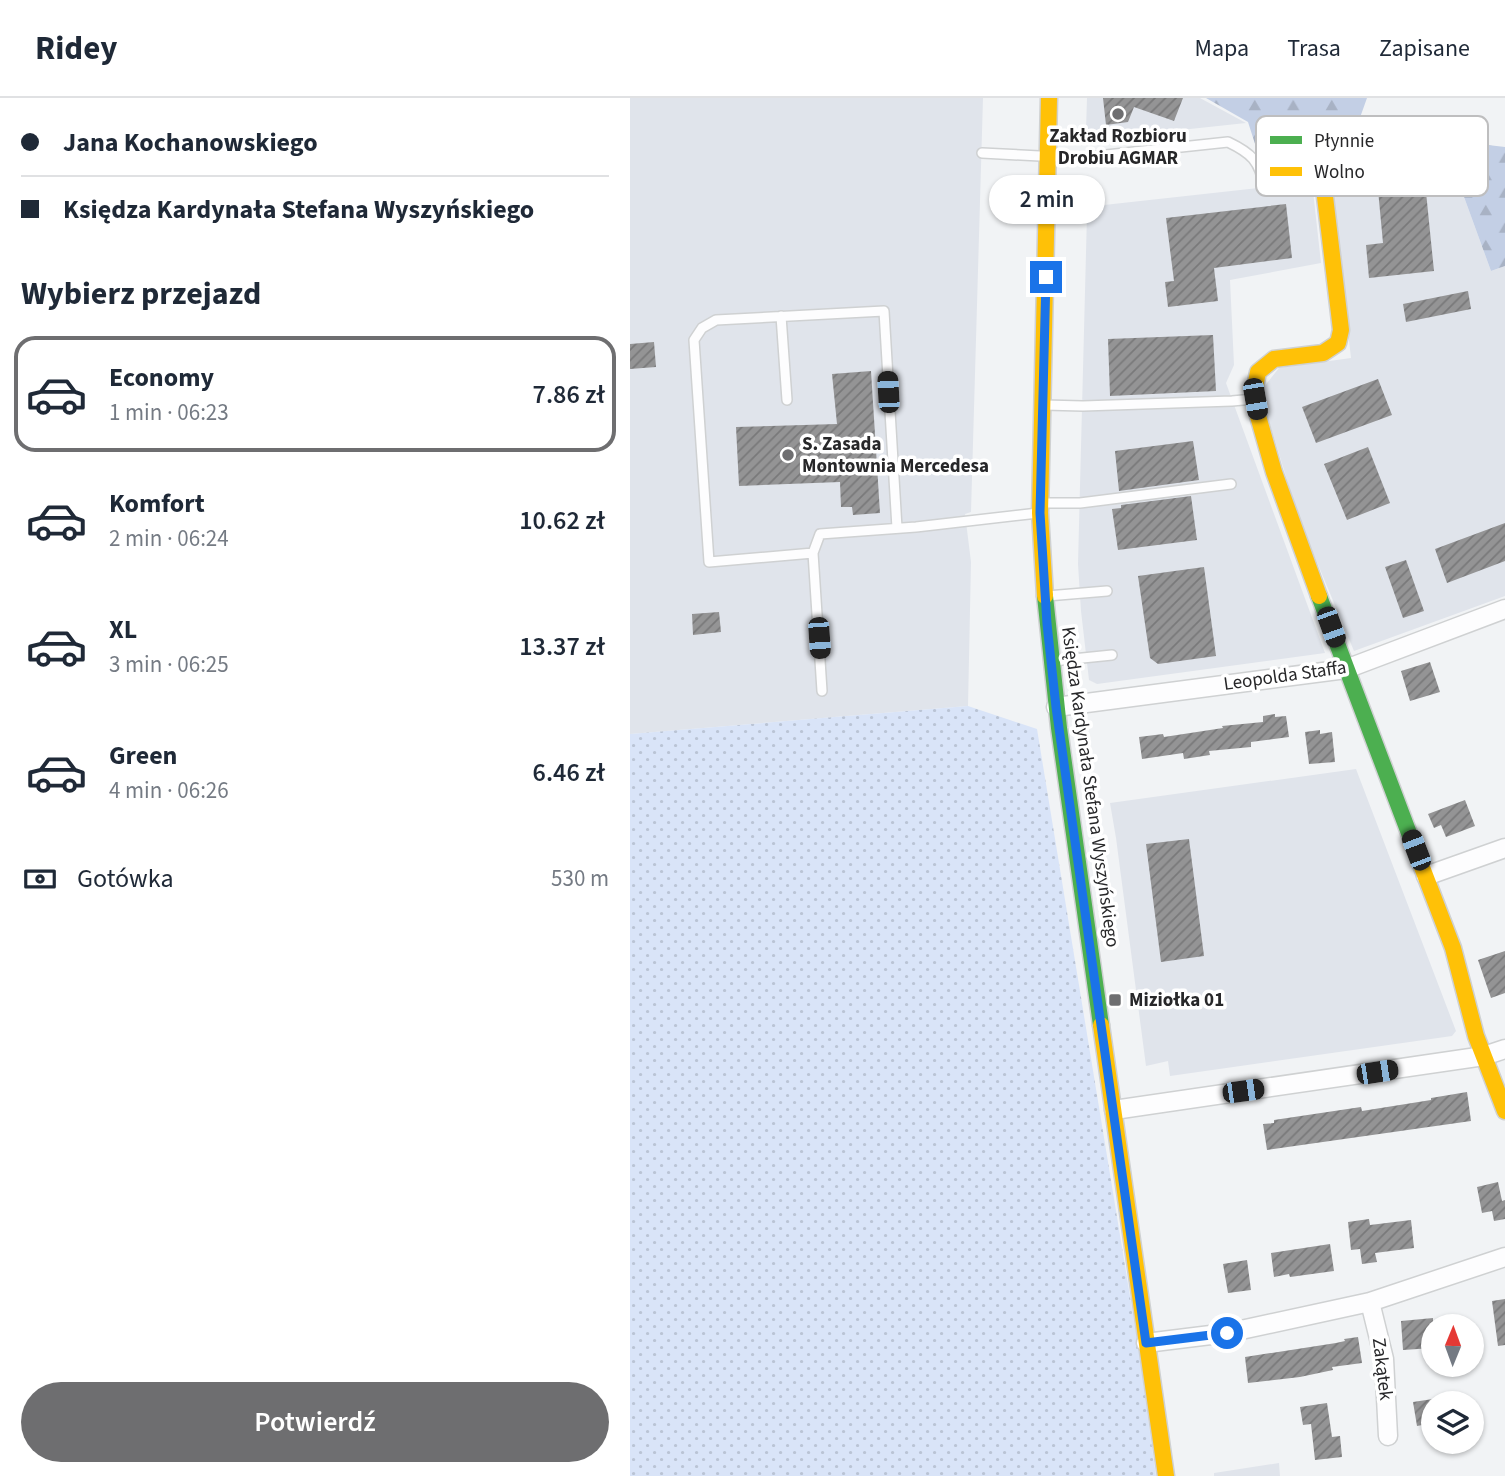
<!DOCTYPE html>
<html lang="pl">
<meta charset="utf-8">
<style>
:root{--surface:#fff;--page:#f6f6f7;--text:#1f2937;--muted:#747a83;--line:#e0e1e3;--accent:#6e6e70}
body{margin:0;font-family:"Source Sans 3",sans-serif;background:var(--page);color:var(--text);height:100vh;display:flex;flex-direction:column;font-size:26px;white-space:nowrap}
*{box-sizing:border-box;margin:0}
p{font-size:23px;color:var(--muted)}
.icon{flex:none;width:38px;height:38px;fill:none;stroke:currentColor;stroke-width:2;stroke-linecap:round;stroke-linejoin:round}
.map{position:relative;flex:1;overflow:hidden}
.side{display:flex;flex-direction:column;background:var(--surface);width:630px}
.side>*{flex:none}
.guide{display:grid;align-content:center;height:154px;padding:0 21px;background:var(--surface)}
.needle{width:46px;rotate:1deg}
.fabs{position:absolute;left:791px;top:1216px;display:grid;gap:14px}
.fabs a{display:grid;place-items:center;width:63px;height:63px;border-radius:50%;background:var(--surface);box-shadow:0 2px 5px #0004;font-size:35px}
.end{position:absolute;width:32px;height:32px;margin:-16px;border:9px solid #1a73e8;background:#fff;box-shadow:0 0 0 4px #fff}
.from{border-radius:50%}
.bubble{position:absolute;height:49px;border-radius:24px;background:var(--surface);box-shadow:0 2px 5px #0004;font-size:23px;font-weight:600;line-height:49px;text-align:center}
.car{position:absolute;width:21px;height:42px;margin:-21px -10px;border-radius:9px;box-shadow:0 0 5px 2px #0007;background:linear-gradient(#222 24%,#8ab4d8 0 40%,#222 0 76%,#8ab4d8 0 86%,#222 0)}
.guide b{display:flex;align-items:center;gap:24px;height:66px;font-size:26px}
.guide b+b{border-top:2px solid var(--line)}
.guide i{width:18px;height:18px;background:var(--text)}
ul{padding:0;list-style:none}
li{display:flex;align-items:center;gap:21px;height:116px;margin:0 14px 10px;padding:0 7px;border:4px solid transparent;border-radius:21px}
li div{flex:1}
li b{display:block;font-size:26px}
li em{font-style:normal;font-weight:600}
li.current{border-color:var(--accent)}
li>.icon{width:63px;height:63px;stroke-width:1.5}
h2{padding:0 21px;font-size:32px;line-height:84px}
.pay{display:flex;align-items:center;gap:18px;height:77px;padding:0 21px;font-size:26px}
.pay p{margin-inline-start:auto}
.button{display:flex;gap:14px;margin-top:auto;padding:14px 21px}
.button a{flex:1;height:80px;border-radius:42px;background:var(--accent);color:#fff;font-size:28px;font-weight:600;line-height:80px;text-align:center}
header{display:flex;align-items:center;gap:42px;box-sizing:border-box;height:98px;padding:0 35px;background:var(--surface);border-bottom:2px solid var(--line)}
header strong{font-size:33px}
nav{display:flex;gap:38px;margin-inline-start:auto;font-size:24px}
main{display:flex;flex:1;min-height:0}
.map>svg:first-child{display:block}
.built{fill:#e0e4eb}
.grass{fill:url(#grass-dots)}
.forest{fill:url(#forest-firs)}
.building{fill:url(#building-hatch)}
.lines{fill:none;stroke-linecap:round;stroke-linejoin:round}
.lane-casing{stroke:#cfd1d2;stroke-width:12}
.street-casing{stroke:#cfd1d2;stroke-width:21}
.fast-casing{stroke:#cfd1d2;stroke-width:19}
.slow-casing{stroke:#cfd1d2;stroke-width:19}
.lane{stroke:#fdfdfe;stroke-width:9}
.street{stroke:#fdfdfe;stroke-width:18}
.fast{stroke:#4caf50;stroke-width:16}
.slow{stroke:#ffc107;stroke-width:16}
.route{stroke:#1a73e8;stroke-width:9}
.poi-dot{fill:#6e6e70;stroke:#fff;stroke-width:2.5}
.labels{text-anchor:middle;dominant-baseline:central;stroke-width:7;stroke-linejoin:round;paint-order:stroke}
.poi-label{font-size:19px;font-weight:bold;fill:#272729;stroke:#fff;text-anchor:start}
.street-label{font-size:19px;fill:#272729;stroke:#fff}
.key{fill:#fff;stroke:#bebebf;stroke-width:2}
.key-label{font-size:19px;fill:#272729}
</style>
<header>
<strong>Ridey</strong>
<nav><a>Mapa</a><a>Trasa</a><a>Zapisane</a></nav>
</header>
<main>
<section class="side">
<div class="guide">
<b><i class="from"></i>Jana Kochanowskiego</b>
<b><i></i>Księdza Kardynała Stefana Wyszyńskiego</b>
</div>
<h2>Wybierz przejazd</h2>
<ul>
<li class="current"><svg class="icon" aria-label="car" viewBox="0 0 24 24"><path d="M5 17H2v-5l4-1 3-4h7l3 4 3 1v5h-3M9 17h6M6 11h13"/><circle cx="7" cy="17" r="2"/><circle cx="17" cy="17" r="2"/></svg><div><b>Economy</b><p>1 min · 06:23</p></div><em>7.86 zł</em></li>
<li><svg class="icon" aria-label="car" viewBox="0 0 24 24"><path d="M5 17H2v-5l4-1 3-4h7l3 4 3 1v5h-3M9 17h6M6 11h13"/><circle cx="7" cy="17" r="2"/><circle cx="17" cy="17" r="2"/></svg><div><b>Komfort</b><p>2 min · 06:24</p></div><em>10.62 zł</em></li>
<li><svg class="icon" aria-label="car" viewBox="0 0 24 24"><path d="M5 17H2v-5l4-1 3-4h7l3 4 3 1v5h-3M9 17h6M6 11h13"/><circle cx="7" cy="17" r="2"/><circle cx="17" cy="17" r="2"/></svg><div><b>XL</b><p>3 min · 06:25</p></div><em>13.37 zł</em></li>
<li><svg class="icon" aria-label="car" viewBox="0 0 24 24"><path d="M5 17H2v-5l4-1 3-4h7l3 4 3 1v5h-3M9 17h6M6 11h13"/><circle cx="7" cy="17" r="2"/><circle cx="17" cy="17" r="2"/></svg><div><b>Green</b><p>4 min · 06:26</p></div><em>6.46 zł</em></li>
</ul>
<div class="pay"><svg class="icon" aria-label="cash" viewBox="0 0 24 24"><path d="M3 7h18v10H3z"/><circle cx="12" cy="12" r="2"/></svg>Gotówka<p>530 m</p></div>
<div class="button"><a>Potwierdź</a></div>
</section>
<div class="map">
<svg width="875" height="1378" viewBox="0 0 875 1378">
<defs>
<pattern id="grass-dots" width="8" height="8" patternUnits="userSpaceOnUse" patternTransform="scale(1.75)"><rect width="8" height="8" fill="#d9e4f8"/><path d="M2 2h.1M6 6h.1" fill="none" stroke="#bac4d5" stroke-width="1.8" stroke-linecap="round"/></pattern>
<pattern id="forest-firs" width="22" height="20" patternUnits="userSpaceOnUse" patternTransform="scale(1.75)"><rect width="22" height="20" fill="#c3cfe5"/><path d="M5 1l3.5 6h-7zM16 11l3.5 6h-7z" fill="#a8b2c4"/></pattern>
<pattern id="building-hatch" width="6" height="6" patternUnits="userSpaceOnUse" patternTransform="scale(1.75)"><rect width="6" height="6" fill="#949495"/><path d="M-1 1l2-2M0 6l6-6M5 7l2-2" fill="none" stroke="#79797a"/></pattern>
</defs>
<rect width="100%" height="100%" fill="#f1f3f5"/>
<!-- built -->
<path class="built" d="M0,0H353L341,414L335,416L341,464L338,608L0,636Z
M457,0H570L616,25L467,41L456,32Z
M822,66L861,173L875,168V498L724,553L669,421L630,294L649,270L721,260L701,82Z
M682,84L691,165L600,182L604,267L596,285L695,555L467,586L459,582L451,513L448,466L457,116L465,108Z
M726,671L826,933L822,938L540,978L538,963L516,968L486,740L480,705Z
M649,1365L650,1378H584V1375Z"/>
<!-- grass -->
<path class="grass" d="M338,608L407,631L508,1247L526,1378H0V636Z"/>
<!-- forest -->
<path class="forest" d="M576,0H737L717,56L626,49L618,24Z
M841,45L875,49V168L861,173L822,66Z"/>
<!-- building -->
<path class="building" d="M473,0H553L544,23L504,9L498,24L476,27Z
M770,89L771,96L796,94L804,173L739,180L736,147L753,145L748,92Z
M656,106L662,160L584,170L588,203L538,209L535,184L544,183L536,120Z
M838,193L841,211L776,224L773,206Z
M583,237L586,293L480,298L478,241Z
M24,244L26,269L0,271V246Z
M241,273L250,415L223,417L222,409H211L210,384L109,388L106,329L207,326L202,276Z
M748,281L762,317L686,345L672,309Z
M563,343L569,382L489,393L485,353Z
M738,349L760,405L717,422L694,366Z
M561,398L567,442L488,452L482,411L491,410V407Z
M875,425V463L817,485L805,451Z
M776,462L794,513L773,520L755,469Z
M574,469L586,558L528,566L520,560L508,478Z
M89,514L91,534L63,537L62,516Z
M800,564L810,594L780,603L771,573Z
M645,616V619L656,618L659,639L621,644V649L579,653L580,657L554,661L553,655L512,661L509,639L533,636L534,639L593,630L592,628L633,624V618Z
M690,632V636L702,634L705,664L679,666L675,634Z
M835,702L845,728L816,739L811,727L804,730L798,716Z
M559,741L574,858L531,864L516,746Z
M875,853V895L861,900L848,862Z
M837,994L841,1023L637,1052L633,1026L644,1025V1022L731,1009L732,1013L801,1002V1000Z
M868,1084L872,1103L875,1102V1121L864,1123L862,1113L852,1115L847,1089Z
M739,1121L740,1127L781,1122L784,1150L745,1155L747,1164L732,1166L730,1151L721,1152L718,1124Z
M700,1146L704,1173L660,1179L659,1176L644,1179L641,1155Z
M617,1162L621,1192L598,1195L593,1166Z
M875,1201V1247L868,1248L862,1203Z
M803,1220V1250L773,1252L771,1223Z
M728,1239L732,1265L702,1269L703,1272L670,1279L618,1285L615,1259L706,1245L715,1243L714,1241Z
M803,1301V1325L787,1328L783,1304Z
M697,1305L702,1339L710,1338L712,1359L685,1362L681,1326L673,1327L670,1309Z"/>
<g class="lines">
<!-- lane casing -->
<g class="lane-casing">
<path id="lane" d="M352,55L448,60L598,44C621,55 630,63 634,89
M151,218L157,302
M414,307L453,308L602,303L624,301
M412,405H450L601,386
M267,430L254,213L86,222L72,230L64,242L79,464L183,455L190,436L286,429L408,415
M183,455L192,593
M417,498L477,493
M423,563L482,557"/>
</g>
<!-- street casing -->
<g class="street-casing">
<path id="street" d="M426,609L716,571L875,511
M796,778L875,750
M484,1012L854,958L875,951
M740,1204L754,1261L758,1338
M516,1245L597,1235L740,1204L875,1159"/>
</g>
<!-- fast casing -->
<g class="fast-casing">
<path id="fast" d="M415,498L429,630L471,927
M689,498L785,751"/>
</g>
<!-- slow casing -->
<g class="slow-casing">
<path id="slow" d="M415,498L410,415L419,0
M689,498L644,374L628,318L624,294L628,274L644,261L693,255L708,245L711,232L693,82
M785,751L823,850L846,938L875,1013
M471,927L536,1378"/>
</g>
<!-- lane -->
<use href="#lane" class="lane"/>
<!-- street -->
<use href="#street" class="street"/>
<!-- fast -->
<use href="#fast" class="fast"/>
<!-- slow -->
<use href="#slow" class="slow"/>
</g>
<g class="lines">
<!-- route -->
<path class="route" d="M416,179L410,415L417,526L426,609L516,1245L597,1235"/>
</g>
<!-- markers -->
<g class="poi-dot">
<circle cx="488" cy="16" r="7"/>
<circle cx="158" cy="357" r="7"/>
<rect x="478" y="895" width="14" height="14" rx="3.5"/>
</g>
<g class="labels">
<!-- poi labels -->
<g class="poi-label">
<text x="488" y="38" text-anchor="middle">Zakład Rozbioru<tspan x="488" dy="22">Drobiu AGMAR</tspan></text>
<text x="172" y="346">S. Zasada<tspan x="172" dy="22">Montownia Mercedesa</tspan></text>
<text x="499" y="902">Miziołka 01</text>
</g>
<!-- street labels -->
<g class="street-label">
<text transform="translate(655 578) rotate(-8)">Leopolda Staffa</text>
<text transform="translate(460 689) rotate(82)">Księdza Kardynała Stefana Wyszyńskiego</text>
<text transform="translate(752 1271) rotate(83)">Zakątek</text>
</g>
</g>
<!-- legend -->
<rect x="626" y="18" width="232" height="80" rx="10" class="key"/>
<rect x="640" y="38" width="32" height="8" fill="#4caf50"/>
<rect x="640" y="69" width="32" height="9" fill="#ffc107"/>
<g class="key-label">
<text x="684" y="49">Płynnie</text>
<text x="684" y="80">Wolno</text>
</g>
</svg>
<div class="fabs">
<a><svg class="needle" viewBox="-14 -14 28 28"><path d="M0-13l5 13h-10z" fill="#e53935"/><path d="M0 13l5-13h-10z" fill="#747a83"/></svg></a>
<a><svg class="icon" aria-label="layers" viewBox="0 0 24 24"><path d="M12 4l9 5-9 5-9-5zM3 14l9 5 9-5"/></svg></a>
</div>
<i class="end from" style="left:597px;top:1235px"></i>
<i class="end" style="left:416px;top:179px"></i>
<div class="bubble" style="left:359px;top:77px;width:116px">2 min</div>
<i class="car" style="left:258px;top:294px;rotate:357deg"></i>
<i class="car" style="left:625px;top:301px;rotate:170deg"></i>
<i class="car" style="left:701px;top:529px;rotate:160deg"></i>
<i class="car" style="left:189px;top:540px;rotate:176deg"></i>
<i class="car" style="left:786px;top:752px;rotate:339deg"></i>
<i class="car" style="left:747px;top:974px;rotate:81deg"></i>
<i class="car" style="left:613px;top:993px;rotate:82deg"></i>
</div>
</main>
